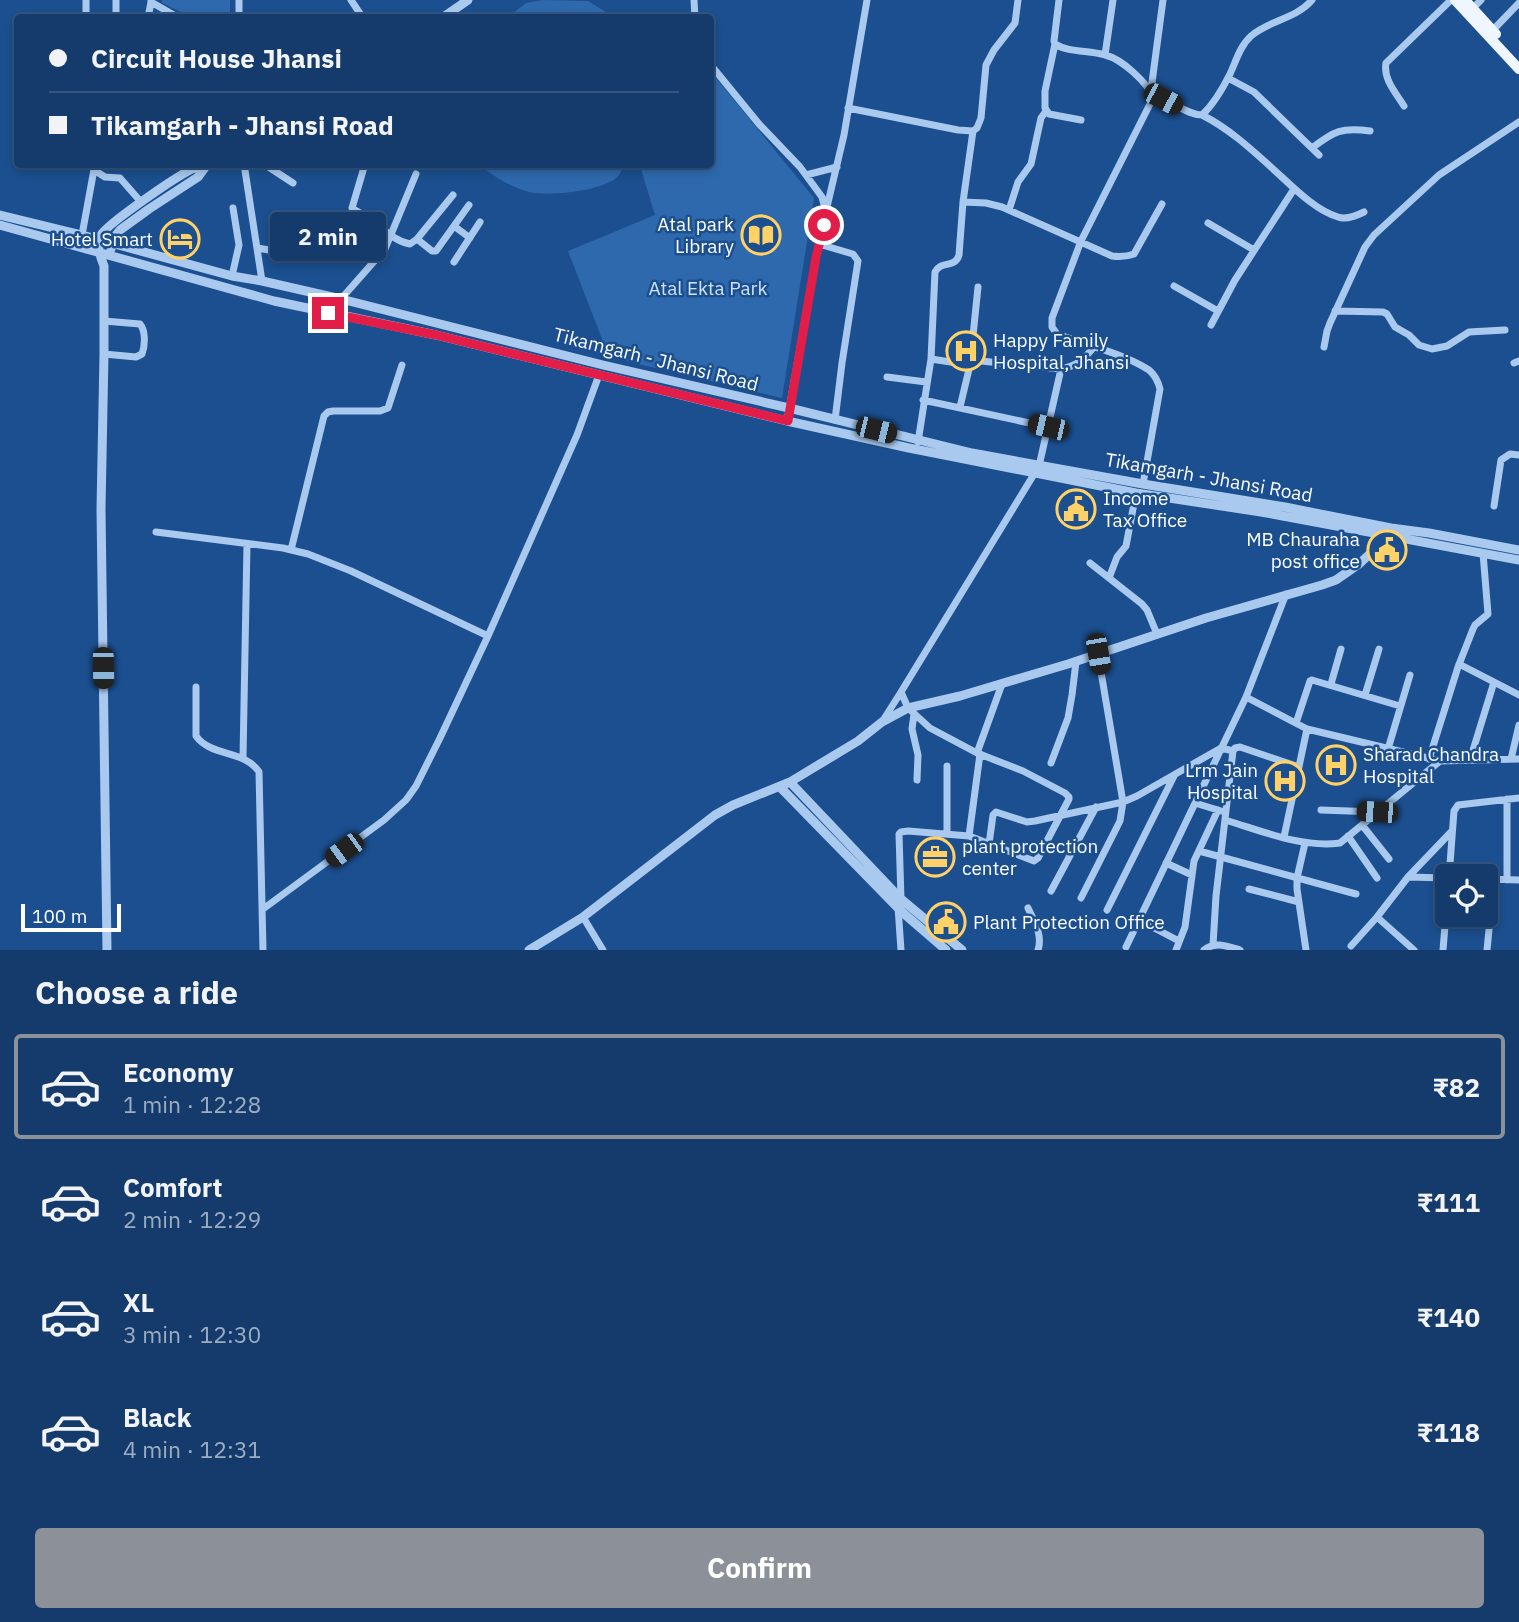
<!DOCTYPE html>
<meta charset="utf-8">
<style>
:root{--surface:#143b6b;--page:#214673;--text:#f1f3f6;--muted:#9dadc1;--line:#33557e;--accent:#8c9099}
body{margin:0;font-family:"IBM Plex Sans",sans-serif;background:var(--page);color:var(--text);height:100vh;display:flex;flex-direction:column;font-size:26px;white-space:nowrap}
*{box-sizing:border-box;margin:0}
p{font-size:23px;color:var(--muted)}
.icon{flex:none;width:38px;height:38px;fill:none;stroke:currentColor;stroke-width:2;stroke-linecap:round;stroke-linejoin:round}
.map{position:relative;height:950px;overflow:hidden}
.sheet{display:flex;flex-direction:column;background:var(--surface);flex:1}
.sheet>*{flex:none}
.hud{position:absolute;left:14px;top:14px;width:700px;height:154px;border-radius:7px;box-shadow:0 4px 10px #0003,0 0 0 2px var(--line);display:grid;align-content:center;height:154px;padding:0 35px;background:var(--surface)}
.fabs{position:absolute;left:1435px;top:864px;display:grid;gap:14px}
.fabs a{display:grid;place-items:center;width:63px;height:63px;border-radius:7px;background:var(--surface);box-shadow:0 4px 10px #0003,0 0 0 2px var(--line);font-size:35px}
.scale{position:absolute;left:21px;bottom:18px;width:100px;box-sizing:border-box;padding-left:7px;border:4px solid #fff;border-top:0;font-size:19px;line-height:24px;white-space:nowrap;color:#fff;-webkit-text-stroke:5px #1b4f8f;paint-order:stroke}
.end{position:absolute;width:32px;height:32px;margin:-16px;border:9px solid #e11d48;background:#fff;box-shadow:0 0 0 4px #fff}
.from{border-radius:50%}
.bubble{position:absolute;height:49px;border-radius:7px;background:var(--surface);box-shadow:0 4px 10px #0003,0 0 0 2px var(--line);font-size:23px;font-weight:700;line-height:49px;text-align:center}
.car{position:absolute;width:21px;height:42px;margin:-21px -10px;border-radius:9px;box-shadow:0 0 5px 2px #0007;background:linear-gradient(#222 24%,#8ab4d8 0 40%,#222 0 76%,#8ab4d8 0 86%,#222 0)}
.hud b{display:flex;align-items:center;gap:24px;height:66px;font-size:26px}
.hud b+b{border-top:2px solid var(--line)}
.hud i{width:18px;height:18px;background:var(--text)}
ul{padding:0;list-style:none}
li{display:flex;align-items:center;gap:21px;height:105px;margin:0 14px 10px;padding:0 21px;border:4px solid transparent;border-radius:7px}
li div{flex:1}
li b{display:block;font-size:26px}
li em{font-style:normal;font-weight:700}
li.selected{border-color:var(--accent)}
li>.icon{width:63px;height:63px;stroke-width:1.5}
h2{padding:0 35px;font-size:32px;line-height:84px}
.action{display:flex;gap:14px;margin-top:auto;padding:14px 35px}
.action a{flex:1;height:80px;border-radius:7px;background:var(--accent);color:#fff;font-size:28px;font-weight:700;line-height:80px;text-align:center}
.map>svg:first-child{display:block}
.green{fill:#2e69ad}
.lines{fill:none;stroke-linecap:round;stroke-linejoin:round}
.minor{stroke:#a9c9ee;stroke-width:7}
.tertiary{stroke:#a9c9ee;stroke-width:9}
.primary{stroke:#f0f6ff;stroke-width:10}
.route{stroke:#e11d48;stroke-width:9}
.labels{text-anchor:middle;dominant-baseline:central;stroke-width:5;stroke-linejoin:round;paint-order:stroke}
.poi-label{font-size:19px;fill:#fff;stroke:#1b4f8f;text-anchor:start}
.park-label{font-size:19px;fill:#cfe3fa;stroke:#1b4f8f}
.street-label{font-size:19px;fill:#fff;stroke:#1b4f8f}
</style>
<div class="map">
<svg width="1519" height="950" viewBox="0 0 1519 950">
<rect width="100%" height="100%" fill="#1b4f8f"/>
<!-- green -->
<path class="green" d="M162,0H230V17H192L162,3Z
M542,0L588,1L614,17H508L526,3Z
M711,72L814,198L782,398L609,357L568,251L655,215L641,169L642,165L710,164Z
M480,165H625C622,169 620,175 616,178C598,192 551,196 529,192C512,188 493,176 480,165Z"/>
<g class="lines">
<!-- minor -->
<path class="minor" d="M116,0V18
M151,0V2L179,18
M239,0V18
M351,0L363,18
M694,0L695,18
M1059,0L1054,41L1055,44C1069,53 1089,50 1105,55C1122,59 1148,83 1154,99
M1473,8L1481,0
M86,18V0
M148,18L151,2
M1493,30L1519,3
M1055,44L1045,91V108L1049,114L1081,120
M1105,55L1113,0
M710,64L759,124L800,167L822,197L826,212L816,257L787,421
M1228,78L1254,92L1319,155
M1151,90L1163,0
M1404,106C1396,93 1383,79 1386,63L1451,0
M848,108L958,130L973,131L977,128L981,118L986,65L994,50L1015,23L1018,0
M1202,115C1228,128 1250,148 1272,168C1290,184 1314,210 1338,217C1346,220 1356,216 1364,212
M1312,148C1334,131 1342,127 1370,131
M244,164L262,281
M264,164L293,183
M365,164L352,208C358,213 366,215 372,220C384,229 394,241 410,244L417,239L453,195
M94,170L105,177L120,178L141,202
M806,175L837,167
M963,202L986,203L1002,207L1112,256C1120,257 1126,257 1134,254L1162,204
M1009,210L1018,182L1031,164L1041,118L1046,111
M826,211L844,135L867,0
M1208,223L1254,250
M454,226L470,238
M82,235L95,164
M417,239L432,251H436L469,205
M819,244L853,254L858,261L842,363L835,420
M257,248L275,251L286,248L298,250L306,249L312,242L322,216
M454,262L480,222
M232,276L239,245L233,208
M1174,286L1218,311
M341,299L385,249L416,174
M1335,311L1383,312L1387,314L1395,327L1409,335L1419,345L1432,349L1447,346L1469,332L1505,330
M1211,325L1235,280L1294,189
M1324,347L1327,331L1330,323L1365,247L1374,235L1439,175L1519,122
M104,354L136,357L142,354C145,346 146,331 140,324L104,321
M931,359L970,365L978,287
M971,360L1061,369C1077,366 1084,359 1094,347
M1514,363L1519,361
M887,377L926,382
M923,400L1048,427
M960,407L970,365
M918,442L931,359L935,272C941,260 955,269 959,255L963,202L973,131
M1143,484L1160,389C1158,381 1155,375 1149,370C1122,353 1086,345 1057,334L1052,327V318L1081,241L1151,102L1154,99C1171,98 1185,115 1202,115C1214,104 1223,88 1230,74C1236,61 1240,46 1251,36C1269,20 1296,19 1312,0
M1494,506L1501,460L1510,454L1519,455
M156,532L283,548L308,554L351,571L488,636
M291,550L324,416L328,412L333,411H380L388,408L402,365
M1090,563L1142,604L1147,610L1157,634
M1109,578L1117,557L1126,546L1136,493
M1459,664L1519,695
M1331,684L1341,649
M196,687V736C211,757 245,750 259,772L263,950
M1365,695L1379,649
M1246,697L1307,729L1432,759
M914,714L912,729L918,755L917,780
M882,722L901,692
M1296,723L1310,681L1312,680L1400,706
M1388,749L1410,675
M1233,751L1235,748L1240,747L1299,767
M977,753L930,728L908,708L901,692L1039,466L1061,369
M243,758L247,544
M1429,759L1458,667L1473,629L1475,625L1488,614L1483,553
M1511,759L1519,725
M1470,760L1494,682
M1051,763L1068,718L1072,695L1076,662
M947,766V834
M1195,803L1221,811
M1321,810L1377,812
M1225,820C1262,831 1301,848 1340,843L1440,761L1519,759
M1362,825L1389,859
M969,836L980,754
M1348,836L1377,878
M1284,837L1307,729
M1305,843L1297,878V889L1306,950
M989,844L993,815L996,812L1027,822L1035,821L1123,802L1137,796L1221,748L1233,751L1216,896L1213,945
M1199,851L1356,894
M1166,863L1192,875
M1408,877L1447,878
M1449,877L1454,811L1458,805L1519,798
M1486,879L1519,880
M1507,880V799
M1249,889L1299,902
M1051,891L1096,807
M1081,898L1120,821L1123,802L1098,654
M1028,908C1034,921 1043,935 1038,950
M263,909L384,820L406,800L416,786L440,738L488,636L577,435L599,375
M1107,910L1174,776
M583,917L603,950
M1139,920L1179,941
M1351,946L1377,917
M1126,947L1246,697L1286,594
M901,950L898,907L901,899L899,834L901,832L908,831L969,836L1034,861L1038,858L1069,799V797L1065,793L1023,771L977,753L1002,684
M1176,950L1185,927L1194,861L1218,810
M1204,950C1215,941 1227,946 1240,950
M1414,950L1377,917L1408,877L1452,831
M1443,950L1447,901
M1487,950L1494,879"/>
<!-- tertiary -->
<path class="tertiary" d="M442,18L468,0
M0,215L82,235L232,276L262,281L341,299L603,365L789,408L972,453L1143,484L1285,507L1391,528L1429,533L1519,550
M0,225L274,301L436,335L787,421L909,448L1136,493L1261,512L1519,560
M111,249L116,235L120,230L149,209L198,177L206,166
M790,782L901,899L962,950
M780,787L902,912L946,950
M107,950L101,509L104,354V266C100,256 96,245 101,235C107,224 182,172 195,168C198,167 202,167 205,166
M529,950L583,917L715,815L733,805L790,782L858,741L882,722L908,708L960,696L1068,664L1206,618L1322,585L1336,580L1359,564L1389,536L1390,532"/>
<!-- primary -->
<path class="primary" d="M1455,0L1519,69
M1465,0L1496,34"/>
</g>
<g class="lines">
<!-- route -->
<path class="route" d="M328,313L436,335L788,421L816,257L824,225"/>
</g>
<!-- icons -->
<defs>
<g id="library-ring" transform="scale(2.0125)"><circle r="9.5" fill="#1b4f8f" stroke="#ffd166" stroke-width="1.5"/><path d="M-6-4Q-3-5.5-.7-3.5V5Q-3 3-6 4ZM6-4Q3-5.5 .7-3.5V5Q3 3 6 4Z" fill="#ffd166"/></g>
<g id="hotel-ring" transform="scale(2.0125)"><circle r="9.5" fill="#1b4f8f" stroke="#ffd166" stroke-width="1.5"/><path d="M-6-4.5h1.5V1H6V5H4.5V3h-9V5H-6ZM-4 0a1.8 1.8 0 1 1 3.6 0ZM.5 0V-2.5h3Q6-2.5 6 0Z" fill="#ffd166"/></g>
<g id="hospital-ring" transform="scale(2.0125)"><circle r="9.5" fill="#1b4f8f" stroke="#ffd166" stroke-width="1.5"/><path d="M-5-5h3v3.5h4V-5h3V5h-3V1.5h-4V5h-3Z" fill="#ffd166"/></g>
<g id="civic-ring" transform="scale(2.0125)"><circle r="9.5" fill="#1b4f8f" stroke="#ffd166" stroke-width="1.5"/><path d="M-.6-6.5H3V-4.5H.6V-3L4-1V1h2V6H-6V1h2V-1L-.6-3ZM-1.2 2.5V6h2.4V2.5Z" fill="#ffd166"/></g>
<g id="office-ring" transform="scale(2.0125)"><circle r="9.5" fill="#1b4f8f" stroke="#ffd166" stroke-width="1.5"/><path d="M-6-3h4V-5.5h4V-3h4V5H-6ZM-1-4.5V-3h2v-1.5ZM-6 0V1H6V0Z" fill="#ffd166"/></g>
</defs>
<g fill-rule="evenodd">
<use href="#library-ring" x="761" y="235"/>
<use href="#hotel-ring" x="180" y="239"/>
<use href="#hospital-ring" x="966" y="351"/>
<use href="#civic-ring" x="1076" y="509"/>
<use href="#civic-ring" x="1387" y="550"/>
<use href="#hospital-ring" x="1336" y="765"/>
<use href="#hospital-ring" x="1285" y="781"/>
<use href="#office-ring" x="935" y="857"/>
<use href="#civic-ring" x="946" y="922"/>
</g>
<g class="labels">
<!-- poi labels -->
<g class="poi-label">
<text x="734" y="224" text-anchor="end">Atal park<tspan x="734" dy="22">Library</tspan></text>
<text x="153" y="239" text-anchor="end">Hotel Smart</text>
<text x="993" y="340">Happy Family<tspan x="993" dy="22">Hospital, Jhansi</tspan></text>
<text x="1103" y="498">Income<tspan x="1103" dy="22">Tax Office</tspan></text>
<text x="1360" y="539" text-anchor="end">MB Chauraha<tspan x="1360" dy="22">post office</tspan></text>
<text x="1363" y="754">Sharad Chandra<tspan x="1363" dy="22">Hospital</tspan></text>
<text x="1258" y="770" text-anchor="end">Lrm Jain<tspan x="1258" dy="22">Hospital</tspan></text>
<text x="962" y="846">plant protection<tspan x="962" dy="22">center</tspan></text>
<text x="973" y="922">Plant Protection Office</text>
</g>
<!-- park labels -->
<g class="park-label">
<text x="708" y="288">Atal Ekta Park</text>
</g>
<!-- street labels -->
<g class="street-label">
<text transform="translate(656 359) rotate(14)">Tikamgarh - Jhansi Road</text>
<text transform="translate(1209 477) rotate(10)">Tikamgarh - Jhansi Road</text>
</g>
</g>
</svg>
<div class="fabs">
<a><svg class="icon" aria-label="locate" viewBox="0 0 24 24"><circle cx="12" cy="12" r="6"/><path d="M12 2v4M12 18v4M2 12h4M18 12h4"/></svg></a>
</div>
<div class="scale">100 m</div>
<i class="end from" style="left:824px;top:225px"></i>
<i class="end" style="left:328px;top:313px"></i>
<div class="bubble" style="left:270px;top:212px;width:116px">2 min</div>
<i class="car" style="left:1163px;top:99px;rotate:118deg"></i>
<i class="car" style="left:1048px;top:427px;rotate:283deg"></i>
<i class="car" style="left:876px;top:430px;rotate:104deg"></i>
<i class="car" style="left:1098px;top:654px;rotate:170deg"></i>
<i class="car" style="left:103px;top:668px;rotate:179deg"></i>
<i class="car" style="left:1377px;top:812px;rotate:273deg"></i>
<i class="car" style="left:344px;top:850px;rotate:234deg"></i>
<div class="hud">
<b><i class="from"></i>Circuit House Jhansi</b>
<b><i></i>Tikamgarh - Jhansi Road</b>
</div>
</div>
<section class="sheet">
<h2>Choose a ride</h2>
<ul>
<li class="selected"><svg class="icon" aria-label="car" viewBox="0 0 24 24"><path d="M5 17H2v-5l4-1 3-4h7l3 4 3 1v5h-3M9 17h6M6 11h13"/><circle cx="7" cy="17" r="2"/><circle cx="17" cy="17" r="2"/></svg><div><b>Economy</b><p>1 min · 12:28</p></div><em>₹82</em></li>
<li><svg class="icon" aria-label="car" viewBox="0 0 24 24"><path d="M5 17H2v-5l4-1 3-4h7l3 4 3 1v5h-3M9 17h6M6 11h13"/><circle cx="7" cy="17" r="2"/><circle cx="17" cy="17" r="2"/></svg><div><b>Comfort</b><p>2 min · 12:29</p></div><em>₹111</em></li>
<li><svg class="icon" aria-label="car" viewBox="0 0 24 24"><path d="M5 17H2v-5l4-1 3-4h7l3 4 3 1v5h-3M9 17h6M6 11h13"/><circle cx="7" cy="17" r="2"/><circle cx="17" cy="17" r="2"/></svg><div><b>XL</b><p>3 min · 12:30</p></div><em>₹140</em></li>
<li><svg class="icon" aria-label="car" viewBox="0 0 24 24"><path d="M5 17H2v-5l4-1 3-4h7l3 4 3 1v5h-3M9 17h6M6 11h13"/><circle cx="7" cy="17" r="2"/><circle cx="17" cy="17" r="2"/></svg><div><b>Black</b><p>4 min · 12:31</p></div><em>₹118</em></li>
</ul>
<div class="action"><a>Confirm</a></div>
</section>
